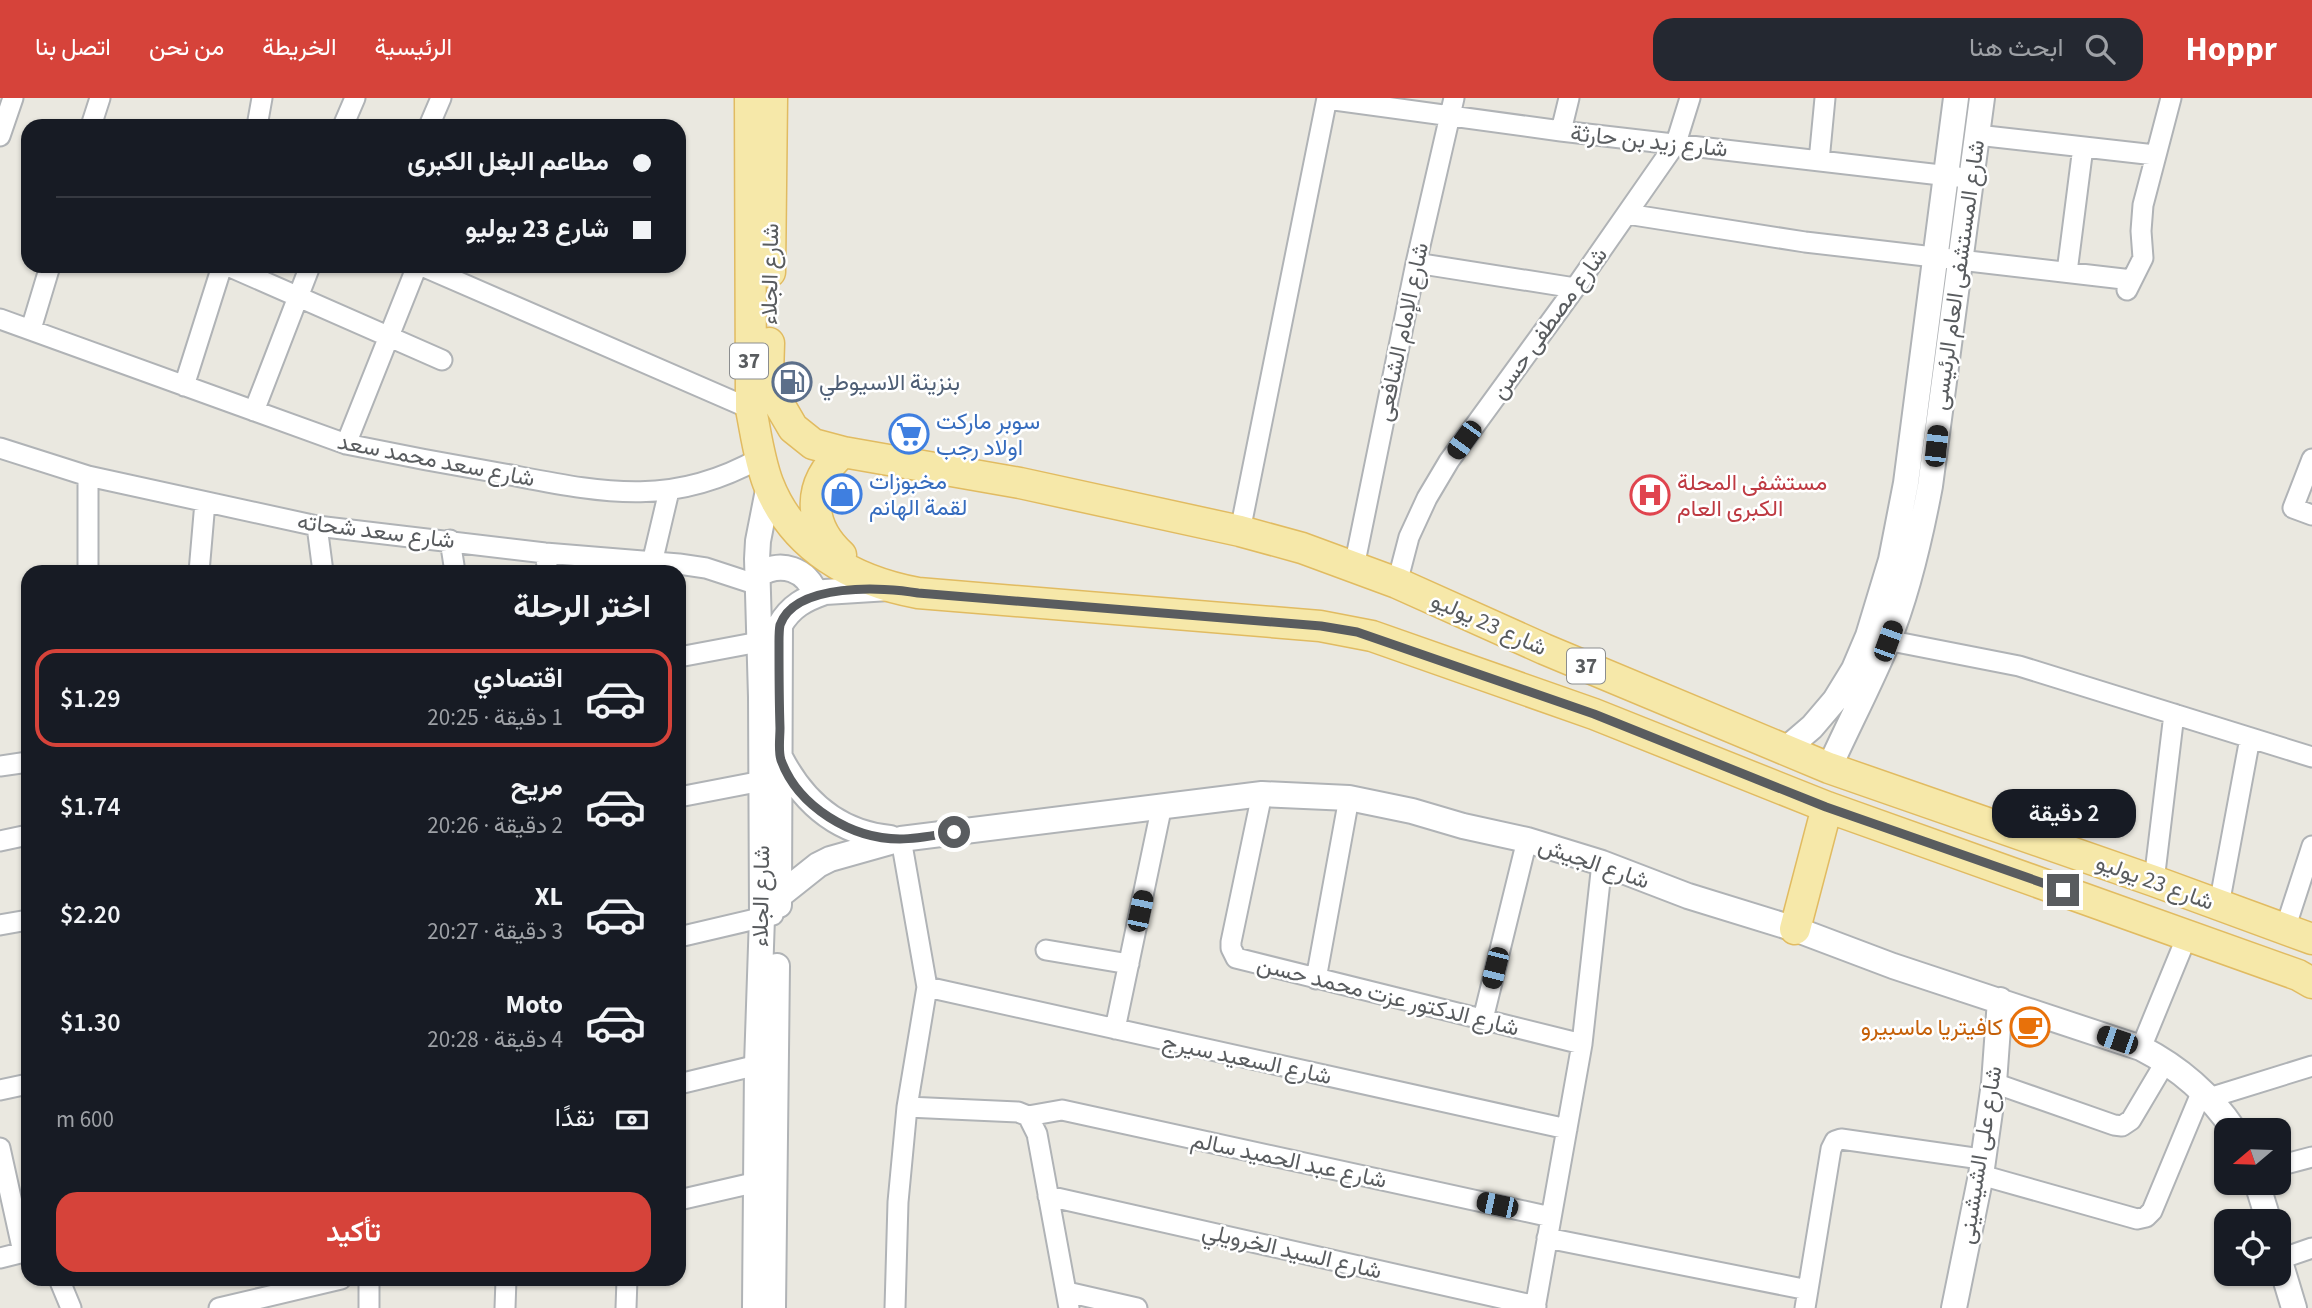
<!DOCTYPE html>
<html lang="ar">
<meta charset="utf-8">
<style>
:root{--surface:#171b24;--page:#242831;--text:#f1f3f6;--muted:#9ea1a6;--line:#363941;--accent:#d6433a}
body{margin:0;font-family:"Source Sans 3",Vazirmatn,sans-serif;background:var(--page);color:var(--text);direction:rtl;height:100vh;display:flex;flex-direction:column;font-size:26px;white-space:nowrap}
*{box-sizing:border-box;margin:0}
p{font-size:23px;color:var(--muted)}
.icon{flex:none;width:38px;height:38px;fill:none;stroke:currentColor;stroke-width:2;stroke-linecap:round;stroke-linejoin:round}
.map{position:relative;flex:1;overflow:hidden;direction:ltr}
.side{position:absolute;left:21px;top:467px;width:665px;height:721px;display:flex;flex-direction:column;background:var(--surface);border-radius:21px;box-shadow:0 2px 5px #0004;direction:rtl}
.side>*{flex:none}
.top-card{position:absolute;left:21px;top:21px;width:665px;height:154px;border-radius:21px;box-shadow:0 2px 5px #0004;direction:rtl;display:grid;align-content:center;height:154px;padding:0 35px;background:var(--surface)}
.needle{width:46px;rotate:251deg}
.buttons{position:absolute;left:2214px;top:1020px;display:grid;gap:14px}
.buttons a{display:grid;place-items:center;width:77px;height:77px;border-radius:14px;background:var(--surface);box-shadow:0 2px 5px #0004;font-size:35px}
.end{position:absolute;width:32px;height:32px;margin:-16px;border:9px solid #595c5f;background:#fff;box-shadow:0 0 0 4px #fff}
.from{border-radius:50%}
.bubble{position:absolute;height:49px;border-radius:21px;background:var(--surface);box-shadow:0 2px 5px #0004;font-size:23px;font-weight:600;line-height:49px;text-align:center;direction:rtl}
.car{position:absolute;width:21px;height:42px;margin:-21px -10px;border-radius:9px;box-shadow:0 0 5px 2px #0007;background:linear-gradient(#222 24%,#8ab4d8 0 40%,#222 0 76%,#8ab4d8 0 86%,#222 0)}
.top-card b{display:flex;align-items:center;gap:24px;height:66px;font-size:26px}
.top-card b+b{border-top:2px solid var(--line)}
.top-card i{width:18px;height:18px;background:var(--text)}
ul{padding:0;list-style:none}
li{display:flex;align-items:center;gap:21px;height:98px;margin:0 14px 10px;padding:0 21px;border:4px solid transparent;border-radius:21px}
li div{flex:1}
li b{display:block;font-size:26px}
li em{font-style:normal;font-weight:600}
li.current{border-color:var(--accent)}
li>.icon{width:63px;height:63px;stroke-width:1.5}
h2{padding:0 35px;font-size:32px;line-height:84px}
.pay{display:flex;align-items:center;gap:18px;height:77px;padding:0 35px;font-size:26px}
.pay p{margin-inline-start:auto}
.primary-button{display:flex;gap:14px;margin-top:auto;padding:14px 35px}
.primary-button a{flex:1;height:80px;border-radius:21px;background:var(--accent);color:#fff;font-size:28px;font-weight:600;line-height:80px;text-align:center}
header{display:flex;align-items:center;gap:42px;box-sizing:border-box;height:98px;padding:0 35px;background:var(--accent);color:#fff}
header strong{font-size:33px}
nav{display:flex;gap:38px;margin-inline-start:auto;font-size:24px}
.search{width:490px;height:63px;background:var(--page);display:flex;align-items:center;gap:18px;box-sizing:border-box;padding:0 24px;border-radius:21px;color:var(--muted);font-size:26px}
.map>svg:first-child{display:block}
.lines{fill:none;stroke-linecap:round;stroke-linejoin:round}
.minor-casing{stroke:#b0b3b6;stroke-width:23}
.tertiary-casing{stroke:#b0b3b6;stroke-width:28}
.primary-casing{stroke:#e1bb61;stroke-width:33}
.minor{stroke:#fff;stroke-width:19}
.tertiary{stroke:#fff;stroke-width:24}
.primary{stroke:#f6e8a9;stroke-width:30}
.route{stroke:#595c5f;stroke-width:9}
.labels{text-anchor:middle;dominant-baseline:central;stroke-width:5;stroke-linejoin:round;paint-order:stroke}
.shield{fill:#fff;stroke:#8b8d8f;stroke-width:2}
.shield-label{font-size:21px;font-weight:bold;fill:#595c5f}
.street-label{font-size:23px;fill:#595c5f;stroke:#fff}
.service-label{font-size:23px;fill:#4e5e75;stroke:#fff;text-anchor:start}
.shop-label{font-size:23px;fill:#366cbe;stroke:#fff;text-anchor:start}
.health-label{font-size:23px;fill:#be3a42;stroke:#fff;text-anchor:start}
.food-label{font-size:23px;fill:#c56008;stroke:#fff;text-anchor:end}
</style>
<header>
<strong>Hoppr</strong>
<div class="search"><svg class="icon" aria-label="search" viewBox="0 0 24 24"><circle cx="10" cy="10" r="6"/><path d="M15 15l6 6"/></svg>ابحث هنا</div>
<nav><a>الرئيسية</a><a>الخريطة</a><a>من نحن</a><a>اتصل بنا</a></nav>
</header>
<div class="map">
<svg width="2312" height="1210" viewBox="0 0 2312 1210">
<rect width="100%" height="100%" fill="#eae8e0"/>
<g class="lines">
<!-- minor casing -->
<g class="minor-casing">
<path id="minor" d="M1327,1L1561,33L1958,79
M91,28L100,0
M257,28L262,0
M343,28L355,0
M429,28L441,0
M1561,33L1569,0
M1977,37L2155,57
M0,38L13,0
M1819,63L1825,0
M1627,116L1805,144L2132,182
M1416,165L1575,190
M228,168L442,262
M422,168L751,311
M2067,174L2083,49
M2127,192L2143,160L2141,133L2143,107L2171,0
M0,221L346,346C399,357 452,367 505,376C600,394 670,411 760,360
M31,231L50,168
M184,288L222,168
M254,313L310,168
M346,346L417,168
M0,350L88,378L317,428L545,455L679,466L706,470L758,487
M2312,361L2293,410L2312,417
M317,428L323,474
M1240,433L1327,0
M450,442L455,474
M545,455L548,474
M652,465L669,393
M1354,469L1416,165L1454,0
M88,474V378
M199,474L205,404
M1397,485L1409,439L1427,400L1449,363L1575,190L1676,45L1690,0
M1876,540L2019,568L2312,659
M679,559L759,544
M0,668L28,664
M1262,696L1231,844V850L1236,860L1582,946
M679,699L762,683
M0,743L28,737
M2154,783L2174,616
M2219,807L2250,640
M0,827L28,822
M2285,831L2312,748
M679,839L773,817
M1046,852L1129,866
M1316,881L1349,700
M927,889L1567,1031
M1483,921L1527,742
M1115,931L1162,707
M2141,950L2187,838
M1994,985L2114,1027L2122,1028L2131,1022L2166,963
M679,986L770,964
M0,992L28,986
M2209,1000L2312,968
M907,1009L1018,1014L1028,1018L1037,1036L1069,1210
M1028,1018L1062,1012L1551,1119
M0,1050L23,1154
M2278,1068L2312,1059
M1981,1077L2137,1121L2146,1119L2152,1113L2202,993
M1048,1098L1536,1208
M679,1102L770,1081
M1547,1140L1808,1192
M0,1160L28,1153
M2280,1161L2312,1150
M59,1181L71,1210
M1067,1194L1137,1210
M219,1210L341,1181
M369,1210V1181
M505,1210L506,1181
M626,1210L627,1181
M895,1210L898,1104L907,1009L927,889L901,741
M1535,1210L1582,946L1602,765
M1805,1210L1831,1051L1835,1043L1841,1041L1981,1061"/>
</g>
<!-- tertiary casing -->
<g class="tertiary-casing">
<path id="tertiary" d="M758,477C781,462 807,471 816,497
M1785,652L1812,629L1835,602L1854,571L1868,538L1891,462L1906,385L1956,0
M781,661C804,705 839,735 890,740
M1829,670C1848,628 1870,586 1888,543C1908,494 1920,441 1930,388L1982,0
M779,798L818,767L830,761L901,741L1262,696L1349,700L1412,713L1463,728L1527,742L1602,765L1688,798L1795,831L1893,868L2141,950C2180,970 2210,996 2234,1032
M779,807L780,527C791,508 805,501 825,494L889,490
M2257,1085L2269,1124
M2278,1157L2294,1210
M755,1210L757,967L762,819L761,599L757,461L758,443L769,387
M773,1210L777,868
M1954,1210L1981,1077L1994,985L2000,902"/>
</g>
<!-- primary casing -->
<g class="primary-casing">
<path id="primary" d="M750,0L751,311C756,336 759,361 768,385C793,450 853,483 918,495L1320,528L1372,538L1594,616L1827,709L2298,877L2312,885
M770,174L772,0
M769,245L768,277L772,294L793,330L813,346L843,354L1020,385L1240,433L1302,450L1397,485L1544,551L1829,670L2154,783L2312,841
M841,457C807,426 807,385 843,354
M1795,831L1827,709"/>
</g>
<!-- minor -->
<use href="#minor" class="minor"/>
<!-- tertiary -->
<use href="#tertiary" class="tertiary"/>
<!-- primary -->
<use href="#primary" class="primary"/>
</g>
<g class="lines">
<!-- route -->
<path class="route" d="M954,734C936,737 918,741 900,741C852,741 798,709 781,662C778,653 780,640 780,630C779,601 779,572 779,544C779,538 779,532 780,527C795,484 884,489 918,495L1321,528L1357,534L1594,616L1826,709L2063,792"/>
</g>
<!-- icons -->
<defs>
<g id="fuel-ring" transform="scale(2.0125)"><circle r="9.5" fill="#fff" stroke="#5c6f8a" stroke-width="1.5"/><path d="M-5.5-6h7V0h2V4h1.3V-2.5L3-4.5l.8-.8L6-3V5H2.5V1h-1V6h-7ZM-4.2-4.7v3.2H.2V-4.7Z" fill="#5c6f8a"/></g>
<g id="supermarket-ring" transform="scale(2.0125)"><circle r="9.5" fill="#fff" stroke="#3f7fe0" stroke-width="1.5"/><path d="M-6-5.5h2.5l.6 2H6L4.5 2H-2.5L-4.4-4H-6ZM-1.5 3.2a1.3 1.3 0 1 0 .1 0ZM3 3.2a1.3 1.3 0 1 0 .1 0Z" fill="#3f7fe0"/></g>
<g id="shop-ring" transform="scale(2.0125)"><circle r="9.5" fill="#fff" stroke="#3f7fe0" stroke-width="1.5"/><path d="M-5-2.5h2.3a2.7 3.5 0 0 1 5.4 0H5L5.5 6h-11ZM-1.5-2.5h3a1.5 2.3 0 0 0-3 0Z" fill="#3f7fe0"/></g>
<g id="hospital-ring" transform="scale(2.0125)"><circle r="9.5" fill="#fff" stroke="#e0444e" stroke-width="1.5"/><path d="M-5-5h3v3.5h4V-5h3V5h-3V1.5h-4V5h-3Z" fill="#e0444e"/></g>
<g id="cafe-ring" transform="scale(2.0125)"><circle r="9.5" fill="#fff" stroke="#e8710a" stroke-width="1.5"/><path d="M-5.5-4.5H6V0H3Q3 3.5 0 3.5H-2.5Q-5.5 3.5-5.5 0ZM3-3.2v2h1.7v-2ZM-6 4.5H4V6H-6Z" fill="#e8710a"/></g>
</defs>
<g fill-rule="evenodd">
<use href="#fuel-ring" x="792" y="284"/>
<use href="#supermarket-ring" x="909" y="336"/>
<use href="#shop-ring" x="842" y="396"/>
<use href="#hospital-ring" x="1650" y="397"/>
<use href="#cafe-ring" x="2030" y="929"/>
</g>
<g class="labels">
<!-- shield labels -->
<g class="shield">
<rect x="730" y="245.5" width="38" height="35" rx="5"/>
<rect x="1567" y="550.5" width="38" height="35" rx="5"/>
</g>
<g class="shield-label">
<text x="749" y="263">37</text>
<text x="1586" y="568">37</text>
</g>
<!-- street labels -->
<g class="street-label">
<text transform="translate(1649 43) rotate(6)">شارع زيد بن حارثة</text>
<text transform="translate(770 176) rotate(-89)">شارع الجلاء</text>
<text transform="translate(1958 177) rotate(-82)">شارع المستشفى العام الرئيسى</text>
<text transform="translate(1549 225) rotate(-54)">شارع مصطفى حسن</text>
<text transform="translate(1402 234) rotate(-78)">شارع الإمام الشافعى</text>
<text transform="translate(436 362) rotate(11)">شارع سعد محمد سعد</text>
<text transform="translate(376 433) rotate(7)">شارع سعد شحاته</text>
<text transform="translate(1489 526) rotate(24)">شارع 23 يوليو</text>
<text transform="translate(1594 765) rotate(19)">شارع الجيش</text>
<text transform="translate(2155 784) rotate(20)">شارع 23 يوليو</text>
<text transform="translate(761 798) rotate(-89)">شارع الجلاء</text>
<text transform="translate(1388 898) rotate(14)">شارع الدكتور عزت محمد حسن</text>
<text transform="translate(1247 961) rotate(12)">شارع السعيد سيرج</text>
<text transform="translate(1980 1057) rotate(-81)">شارع على الشيشينى</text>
<text transform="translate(1289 1062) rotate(12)">شارع عبد الحميد سالم</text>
<text transform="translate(1292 1153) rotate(13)">شارع السيد الخرويلي</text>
</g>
<!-- service labels -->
<g class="service-label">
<text x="819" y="284">بنزينة الاسيوطي</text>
</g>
<!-- shop labels -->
<g class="shop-label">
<text x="936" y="323">سوبر ماركت<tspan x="936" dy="26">اولاد رجب</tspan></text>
<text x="869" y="383">مخبوزات<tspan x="869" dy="26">لقمة الهانم</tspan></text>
</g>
<!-- health labels -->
<g class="health-label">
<text x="1677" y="384">مستشفى المحلة<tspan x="1677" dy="26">الكبرى العام</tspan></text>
</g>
<!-- food labels -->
<g class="food-label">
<text x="2003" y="929">كافيتريا ماسبيرو</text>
</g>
</g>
</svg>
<div class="buttons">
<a><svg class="needle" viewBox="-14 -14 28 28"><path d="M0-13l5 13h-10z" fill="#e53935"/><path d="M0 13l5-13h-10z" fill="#9ea1a6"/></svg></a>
<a><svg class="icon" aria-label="locate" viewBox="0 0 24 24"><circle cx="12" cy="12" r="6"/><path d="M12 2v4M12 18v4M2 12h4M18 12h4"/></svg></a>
</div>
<i class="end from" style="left:954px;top:734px"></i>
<i class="end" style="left:2063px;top:792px"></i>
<div class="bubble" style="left:1992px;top:691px;width:144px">2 دقيقة</div>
<i class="car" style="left:1464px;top:342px;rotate:216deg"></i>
<i class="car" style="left:1936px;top:348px;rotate:6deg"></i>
<i class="car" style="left:1888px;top:543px;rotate:20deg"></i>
<i class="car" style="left:1140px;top:813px;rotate:12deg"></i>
<i class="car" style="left:1495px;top:870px;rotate:194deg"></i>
<i class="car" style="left:2117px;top:942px;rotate:289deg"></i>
<i class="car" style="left:1497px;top:1107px;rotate:282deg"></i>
<div class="top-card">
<b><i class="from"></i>مطاعم البغل الكبرى</b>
<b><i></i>شارع 23 يوليو</b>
</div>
<section class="side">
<h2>اختر الرحلة</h2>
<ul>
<li class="current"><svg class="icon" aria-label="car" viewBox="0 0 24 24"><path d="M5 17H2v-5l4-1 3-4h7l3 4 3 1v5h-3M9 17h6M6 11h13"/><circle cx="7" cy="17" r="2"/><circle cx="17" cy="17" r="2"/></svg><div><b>اقتصادي</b><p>1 دقيقة · 20:25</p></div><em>$1.29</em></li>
<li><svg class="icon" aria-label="car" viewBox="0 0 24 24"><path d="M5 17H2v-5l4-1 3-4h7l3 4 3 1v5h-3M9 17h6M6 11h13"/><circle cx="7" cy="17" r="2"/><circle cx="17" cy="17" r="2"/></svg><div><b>مريح</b><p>2 دقيقة · 20:26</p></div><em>$1.74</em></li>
<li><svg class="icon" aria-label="car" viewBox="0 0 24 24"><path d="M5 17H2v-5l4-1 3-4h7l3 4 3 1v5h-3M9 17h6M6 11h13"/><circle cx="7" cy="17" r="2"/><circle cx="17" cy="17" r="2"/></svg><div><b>XL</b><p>3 دقيقة · 20:27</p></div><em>$2.20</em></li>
<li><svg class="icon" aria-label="car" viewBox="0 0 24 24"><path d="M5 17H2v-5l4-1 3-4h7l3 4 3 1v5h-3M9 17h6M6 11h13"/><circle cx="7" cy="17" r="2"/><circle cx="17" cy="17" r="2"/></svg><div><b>Moto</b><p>4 دقيقة · 20:28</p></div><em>$1.30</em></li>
</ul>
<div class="pay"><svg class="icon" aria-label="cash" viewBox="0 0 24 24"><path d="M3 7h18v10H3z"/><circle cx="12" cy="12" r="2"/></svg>نقدًا<p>600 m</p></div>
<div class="primary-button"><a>تأكيد</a></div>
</section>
</div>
